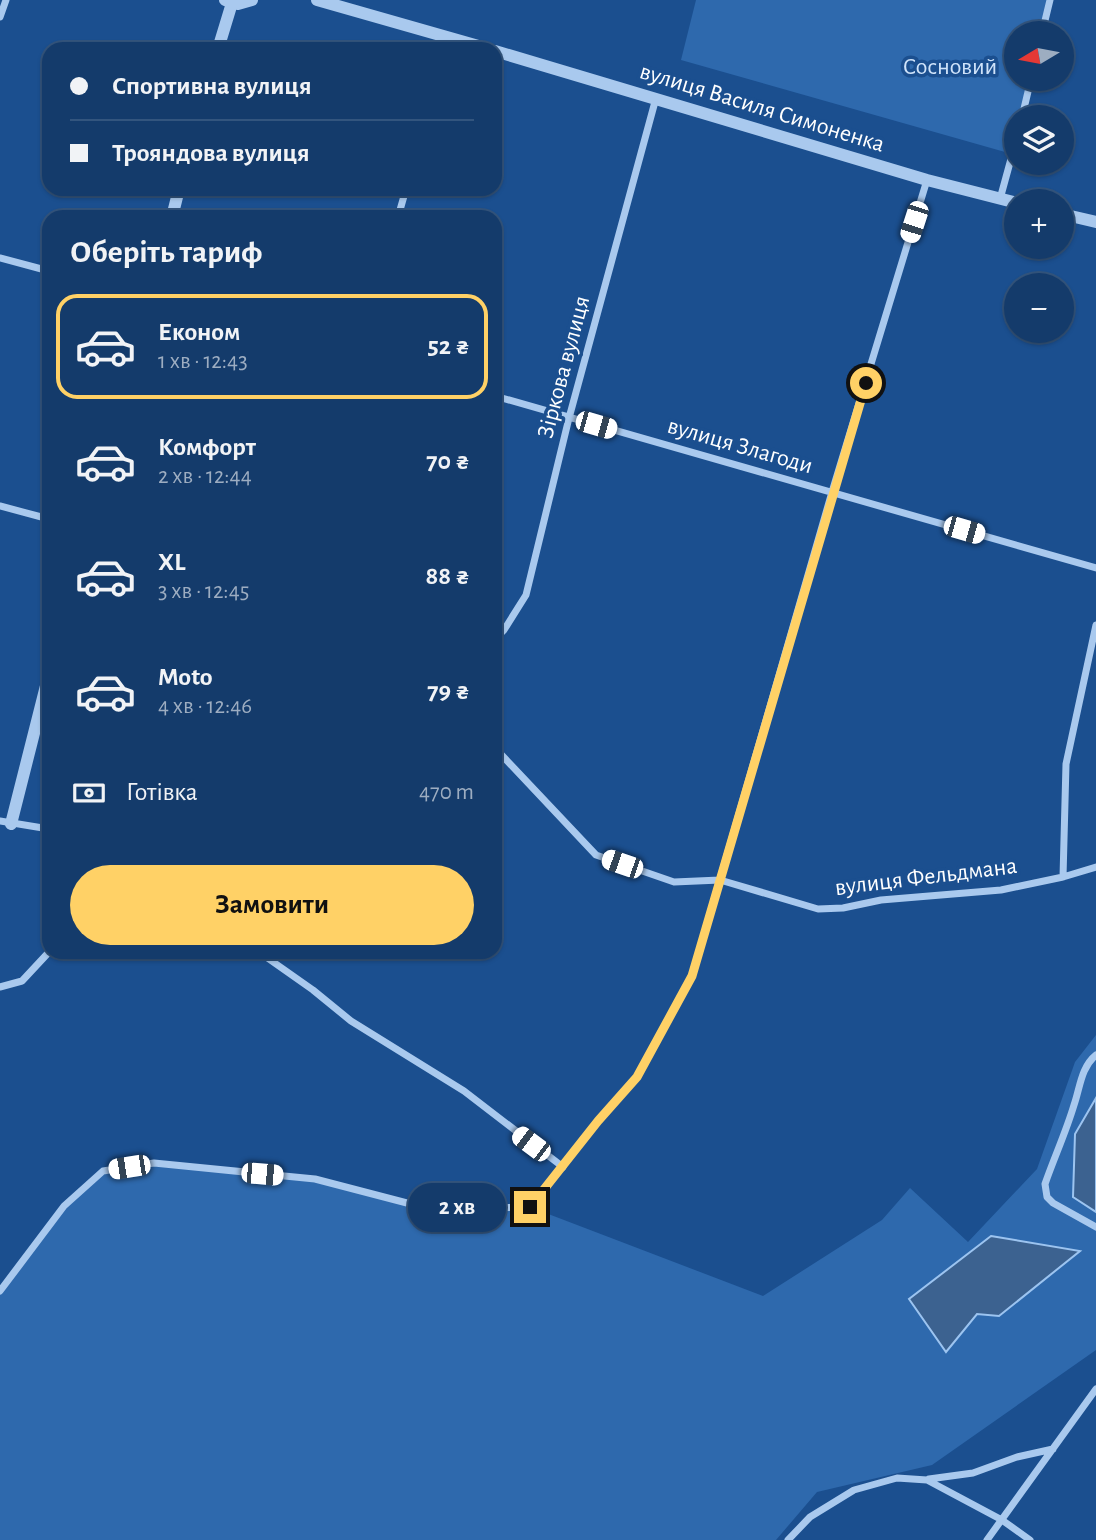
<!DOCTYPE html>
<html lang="uk">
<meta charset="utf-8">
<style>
:root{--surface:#143b6b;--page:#214673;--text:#f1f3f6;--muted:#9dadc1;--line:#33557e;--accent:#ffd166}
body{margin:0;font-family:"Alegreya Sans",sans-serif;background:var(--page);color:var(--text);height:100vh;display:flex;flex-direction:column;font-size:26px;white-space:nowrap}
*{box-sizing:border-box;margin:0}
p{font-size:23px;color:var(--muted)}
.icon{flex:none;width:38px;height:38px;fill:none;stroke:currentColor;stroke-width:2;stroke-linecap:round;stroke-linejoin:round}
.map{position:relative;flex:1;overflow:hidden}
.drawer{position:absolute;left:42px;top:210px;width:460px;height:749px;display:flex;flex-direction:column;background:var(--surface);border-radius:21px;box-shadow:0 2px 5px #0004,0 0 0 2px var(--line)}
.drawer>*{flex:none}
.banner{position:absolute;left:42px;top:42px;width:460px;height:154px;border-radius:21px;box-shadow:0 2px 5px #0004,0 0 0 2px var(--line);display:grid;align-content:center;height:154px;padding:0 28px;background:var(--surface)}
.needle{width:46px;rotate:260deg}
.tools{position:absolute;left:1004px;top:21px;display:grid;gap:14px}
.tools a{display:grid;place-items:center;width:70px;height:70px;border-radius:50%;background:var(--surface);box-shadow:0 2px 5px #0004,0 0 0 2px var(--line);font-size:35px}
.end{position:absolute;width:32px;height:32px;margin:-16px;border:9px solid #ffd166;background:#111;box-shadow:0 0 0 4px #111}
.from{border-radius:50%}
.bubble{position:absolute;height:49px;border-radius:24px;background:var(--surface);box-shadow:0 2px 5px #0004,0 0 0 2px var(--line);font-size:23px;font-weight:700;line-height:49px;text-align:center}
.car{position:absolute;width:21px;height:42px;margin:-21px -10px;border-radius:9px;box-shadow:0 0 5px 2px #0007;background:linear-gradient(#fff 24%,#345 0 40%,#fff 0 76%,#345 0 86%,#fff 0)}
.banner b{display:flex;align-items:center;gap:24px;height:66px;font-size:26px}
.banner b+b{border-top:2px solid var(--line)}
.banner i{width:18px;height:18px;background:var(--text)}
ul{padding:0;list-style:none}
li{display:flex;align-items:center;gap:21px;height:105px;margin:0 14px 10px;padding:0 14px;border:4px solid transparent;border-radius:21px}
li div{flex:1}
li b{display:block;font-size:26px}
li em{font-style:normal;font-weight:700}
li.active{border-color:var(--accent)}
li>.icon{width:63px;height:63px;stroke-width:1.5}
h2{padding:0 28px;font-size:32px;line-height:84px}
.pay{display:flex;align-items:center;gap:18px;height:77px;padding:0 28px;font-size:26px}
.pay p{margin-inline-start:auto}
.button{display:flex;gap:14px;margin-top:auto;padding:14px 28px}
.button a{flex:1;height:80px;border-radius:42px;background:var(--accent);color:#111;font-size:28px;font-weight:700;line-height:80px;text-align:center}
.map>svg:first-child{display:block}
.green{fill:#2e69ad;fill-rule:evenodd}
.water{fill:#3c6290;stroke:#9cc4f0;stroke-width:2}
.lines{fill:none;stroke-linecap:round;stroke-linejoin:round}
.minor{stroke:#a9c9ee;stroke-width:7}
.tertiary{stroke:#a9c9ee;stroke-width:12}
.route{stroke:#ffd166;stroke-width:9}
.labels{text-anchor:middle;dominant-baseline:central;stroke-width:7;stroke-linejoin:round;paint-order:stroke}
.park-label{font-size:24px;fill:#cfe3fa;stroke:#1b4f8f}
.street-label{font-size:24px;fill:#fff;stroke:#1b4f8f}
</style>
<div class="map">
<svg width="1096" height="1540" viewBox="0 0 1096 1540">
<rect width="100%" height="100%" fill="#1b4f8f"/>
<!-- green -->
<path class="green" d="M696,0H1049L1041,33H1017V79H1030L1021,117H1017V134L1012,154L681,60Z
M1096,1035V1098L1075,1134L1073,1196L1096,1212V1350L932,1465L817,1492L776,1540H0V1291L64,1206L103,1171L154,1163L315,1179L430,1209L530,1207L763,1296L882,1220L910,1188L968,1242L1037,1169L1075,1062ZM991,1236L1079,1251L977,1314L909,1299Z"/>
<!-- water -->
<path class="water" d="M1096,1098V1212L1073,1197L1075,1134Z
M991,1236L1080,1251L999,1316L977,1314L946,1352L909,1299Z"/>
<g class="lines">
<!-- minor -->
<path class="minor" d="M0,17L6,0
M1042,33L1050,0
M444,49L447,37
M1022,117L1031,79
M1000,199L1017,137
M398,217L406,189
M0,258L49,271
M495,396L1096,568
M0,506L49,519
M495,639L504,630L526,595L569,418L656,98
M495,748L596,855L674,882L720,880L818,909L843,908L881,900L1001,890L1063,877L1096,867
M0,821L49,829
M1063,877L1066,764L1096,625
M259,952L313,990L351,1021L464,1091L563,1167
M0,987L22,981L49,952
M1096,1055C1081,1067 1080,1088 1074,1105C1066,1132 1054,1158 1045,1184L1047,1197L1053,1203L1096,1227
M0,1291L64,1206L103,1171L154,1163L315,1179L430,1209L530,1207L598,1121L637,1077L692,976L832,492L927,180
M929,1479L973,1473L1017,1457L1053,1449
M788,1540L810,1517L854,1490L897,1478L927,1480L1002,1520L1030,1540
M987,1540L1096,1389"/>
<!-- tertiary -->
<path class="tertiary" d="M225,0L238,4L252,0
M317,0L489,49
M218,49L232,3
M495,51L927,180L1017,203
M1062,214L1096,222
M172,217L179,189
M11,824L49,674"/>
</g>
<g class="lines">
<!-- route -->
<path class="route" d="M530,1207L598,1121L637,1077L692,976L866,383"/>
</g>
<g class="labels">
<!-- park labels -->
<g class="park-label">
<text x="950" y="67">Сосновий</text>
</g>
<!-- street labels -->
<g class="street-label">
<text transform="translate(762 108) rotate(17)">вулиця Василя Симоненка</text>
<text transform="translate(564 367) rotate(-75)">Зіркова вулиця</text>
<text transform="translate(740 446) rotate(16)">вулиця Злагоди</text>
<text transform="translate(926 877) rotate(-7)">вулиця Фельдмана</text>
</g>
</g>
</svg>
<div class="tools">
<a><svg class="needle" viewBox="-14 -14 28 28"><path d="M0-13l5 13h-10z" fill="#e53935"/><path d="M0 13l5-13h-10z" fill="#9dadc1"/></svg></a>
<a><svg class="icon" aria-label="layers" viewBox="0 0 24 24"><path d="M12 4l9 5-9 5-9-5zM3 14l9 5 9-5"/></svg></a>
<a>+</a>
<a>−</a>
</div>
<i class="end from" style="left:866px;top:383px"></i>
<i class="end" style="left:530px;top:1207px"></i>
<div class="bubble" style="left:408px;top:1183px;width:98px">2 хв</div>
<i class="car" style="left:914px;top:222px;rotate:198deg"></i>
<i class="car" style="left:596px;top:425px;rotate:106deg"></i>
<i class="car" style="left:964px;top:530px;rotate:106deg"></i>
<i class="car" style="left:622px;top:864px;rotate:289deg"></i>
<i class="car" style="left:531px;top:1144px;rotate:307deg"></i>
<i class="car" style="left:129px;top:1167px;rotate:261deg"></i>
<i class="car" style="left:262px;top:1174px;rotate:95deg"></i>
<div class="banner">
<b><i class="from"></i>Спортивна вулиця</b>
<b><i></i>Трояндова вулиця</b>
</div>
<section class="drawer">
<h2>Оберіть тариф</h2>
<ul>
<li class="active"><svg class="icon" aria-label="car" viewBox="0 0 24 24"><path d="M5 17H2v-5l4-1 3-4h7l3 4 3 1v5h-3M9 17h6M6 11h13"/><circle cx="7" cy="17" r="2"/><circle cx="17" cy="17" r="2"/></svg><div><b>Економ</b><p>1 хв · 12:43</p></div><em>52 ₴</em></li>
<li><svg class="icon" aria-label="car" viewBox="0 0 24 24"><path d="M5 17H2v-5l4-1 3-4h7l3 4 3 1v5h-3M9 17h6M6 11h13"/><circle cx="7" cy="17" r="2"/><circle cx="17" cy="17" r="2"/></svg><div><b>Комфорт</b><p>2 хв · 12:44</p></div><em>70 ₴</em></li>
<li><svg class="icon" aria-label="car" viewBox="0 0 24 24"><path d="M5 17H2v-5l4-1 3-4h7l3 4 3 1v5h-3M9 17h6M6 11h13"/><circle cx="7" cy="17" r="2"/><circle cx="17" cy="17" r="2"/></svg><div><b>XL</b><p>3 хв · 12:45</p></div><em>88 ₴</em></li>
<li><svg class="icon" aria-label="car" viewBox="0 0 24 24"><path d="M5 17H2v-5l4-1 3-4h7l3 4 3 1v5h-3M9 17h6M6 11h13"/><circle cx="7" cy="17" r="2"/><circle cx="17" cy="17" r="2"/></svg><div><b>Moto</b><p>4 хв · 12:46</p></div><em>79 ₴</em></li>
</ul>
<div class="pay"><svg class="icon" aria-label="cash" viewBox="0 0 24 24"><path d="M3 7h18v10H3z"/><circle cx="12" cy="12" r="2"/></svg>Готівка<p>470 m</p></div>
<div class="button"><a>Замовити</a></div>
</section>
</div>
